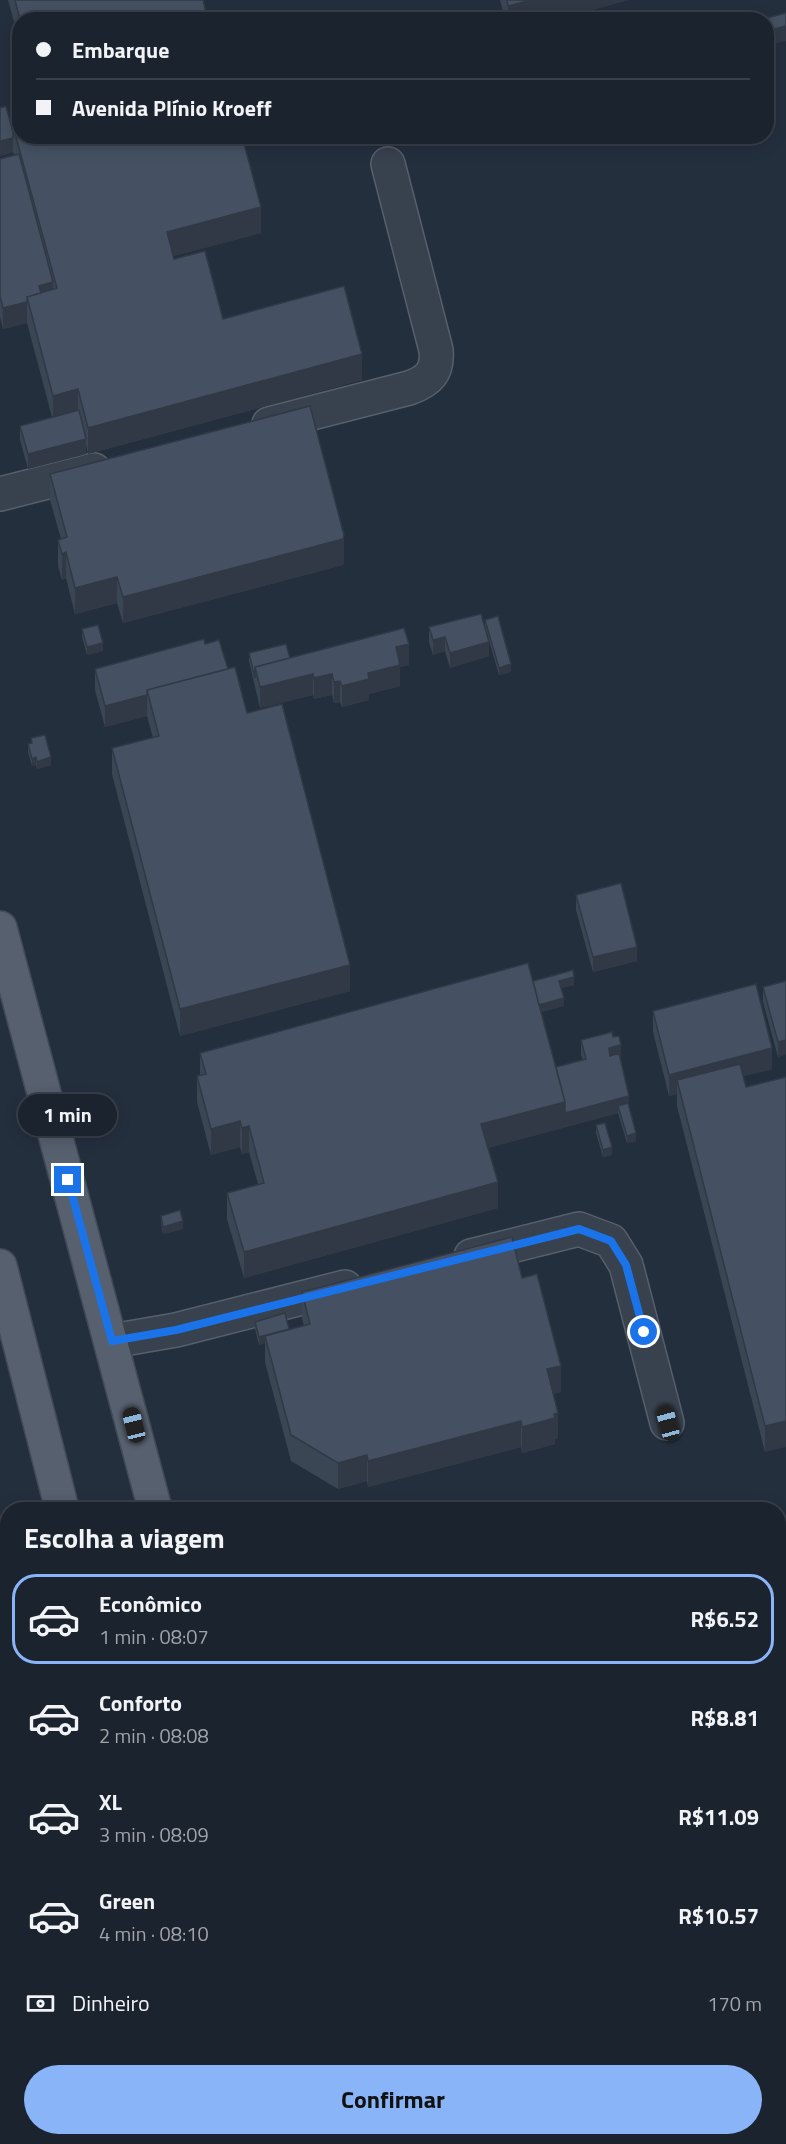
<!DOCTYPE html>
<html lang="pt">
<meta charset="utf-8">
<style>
:root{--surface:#1b232e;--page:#282f3a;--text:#f1f3f6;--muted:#a0a4aa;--line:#39404a;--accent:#8ab4f8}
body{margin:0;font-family:"Titillium Web",sans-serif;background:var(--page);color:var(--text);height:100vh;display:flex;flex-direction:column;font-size:22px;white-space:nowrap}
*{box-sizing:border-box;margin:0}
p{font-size:20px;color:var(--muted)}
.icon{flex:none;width:33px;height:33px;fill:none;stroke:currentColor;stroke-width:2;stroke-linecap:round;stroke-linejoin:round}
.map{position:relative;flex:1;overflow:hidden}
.side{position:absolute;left:0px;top:1502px;width:786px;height:644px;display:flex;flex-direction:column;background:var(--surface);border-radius:24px 24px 0 0;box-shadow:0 3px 15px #0003,0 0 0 2px var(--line)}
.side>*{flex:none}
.guide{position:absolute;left:12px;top:12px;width:762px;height:132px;border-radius:24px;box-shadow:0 3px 15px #0003,0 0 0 2px var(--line);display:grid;align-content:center;height:132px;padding:0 24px;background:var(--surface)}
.end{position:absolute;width:27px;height:27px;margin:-14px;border:8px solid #1a73e8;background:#fff;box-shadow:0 0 0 3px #fff}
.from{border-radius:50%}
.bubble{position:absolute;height:42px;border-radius:21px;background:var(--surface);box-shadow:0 3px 15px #0003,0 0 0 2px var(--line);font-size:20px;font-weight:700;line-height:42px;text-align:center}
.car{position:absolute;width:18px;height:36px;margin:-18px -9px;border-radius:8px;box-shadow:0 0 4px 2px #0007;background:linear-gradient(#222 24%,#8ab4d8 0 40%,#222 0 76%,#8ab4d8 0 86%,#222 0)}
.guide b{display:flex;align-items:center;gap:21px;height:57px;font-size:22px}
.guide b+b{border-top:2px solid var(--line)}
.guide i{width:15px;height:15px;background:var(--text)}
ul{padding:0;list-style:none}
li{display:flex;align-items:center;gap:18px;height:90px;margin:0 12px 9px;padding:0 12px;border:3px solid transparent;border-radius:24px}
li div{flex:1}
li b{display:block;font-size:22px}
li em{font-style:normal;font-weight:700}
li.on{border-color:var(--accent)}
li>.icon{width:54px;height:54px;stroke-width:1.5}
h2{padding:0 24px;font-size:27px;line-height:72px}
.pay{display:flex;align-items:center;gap:15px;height:66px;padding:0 24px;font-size:22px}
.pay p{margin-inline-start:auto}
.primary-button{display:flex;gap:12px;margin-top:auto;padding:12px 24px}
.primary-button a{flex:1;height:69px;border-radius:36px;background:var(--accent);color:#111;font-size:24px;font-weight:700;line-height:69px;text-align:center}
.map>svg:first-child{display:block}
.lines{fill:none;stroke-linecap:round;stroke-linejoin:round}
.minor-casing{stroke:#565f6c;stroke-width:36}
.major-casing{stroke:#414a57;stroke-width:36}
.minor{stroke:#38414e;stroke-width:33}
.major{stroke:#56606e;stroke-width:33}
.wall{fill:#3b4654}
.shaded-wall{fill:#303945}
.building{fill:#455162;stroke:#303945;stroke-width:1.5}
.route{stroke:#1a73e8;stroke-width:8}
</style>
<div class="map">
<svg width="786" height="2144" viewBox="0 0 786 2144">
<rect width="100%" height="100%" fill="#242f3e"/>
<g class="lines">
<!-- minor casing -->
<g class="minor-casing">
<path id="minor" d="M269,424L409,388C429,381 438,372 436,350L388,164
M0,494L94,470
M471,1256L579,1229L611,1241L626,1265L667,1423
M112,1341L176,1330L345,1287"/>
</g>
<!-- major casing -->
<g class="major-casing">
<path id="major" d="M0,928L155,1509
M0,1266L62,1509
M0,1699L8,1696
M0,1768L8,1765
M224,2138L225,2144
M328,2138L329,2144"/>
</g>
<!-- minor -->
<use href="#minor" class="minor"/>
<!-- major -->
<use href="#major" class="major"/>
</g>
<!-- wall -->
<path class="wall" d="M8,0H203L20,20V44Z
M500,0H628L556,20H505Z
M0,108L13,132V126L261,233L174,256V259L223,319L362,380L88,454L86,445V454L28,469L20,440V426L52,417L27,323L3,329L0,317V159L14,155L13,152L0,156Z
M50,474L344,561L343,565L123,623L117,603L75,614L66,578L62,580L58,566V540L61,539L50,500Z
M485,620L511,672L499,675L485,627Z
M429,627L489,656L450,668L445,651L433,655L429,642Z
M82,629L103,651L87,655L82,637Z
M205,644L228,669L247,713L350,991L180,1036L112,774V748L153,738L147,716L105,727L95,690V669Z
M249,653L290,658L409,665L400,667V686L369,694V700L342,707L340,702L334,703L332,695L314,699L313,695L260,708L249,661Z
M31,738L51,765L37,769L36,765L32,766L28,752V744H31Z
M576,895L637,961L593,972L576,910Z
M533,981L574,985L561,988L564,1006L541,1012L556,1067L583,1060L581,1055V1040L613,1037L621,1060H620L636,1141L627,1143L618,1113L488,1148L498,1208L244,1278L227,1219V1193L258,1184L249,1152L242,1154L240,1147L211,1155L197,1102V1076L200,1075V1053Z
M786,981V1054L778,1057L763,1002V987Z
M653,1011L772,1069L743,1076L746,1087L786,1077L765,1452L677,1106V1094L669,1096L653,1032Z
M596,1125L612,1155L603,1157L596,1133Z
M161,1216L183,1229L163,1234L161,1223Z
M522,1278L561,1392L553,1394L558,1439H555V1444L522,1453L521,1447L368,1487L367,1481L338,1489L291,1461L265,1362V1343L259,1345L255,1329V1322L289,1330L304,1326L302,1318V1292Z
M467,2138H602V2144H469Z"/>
<!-- shaded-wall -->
<path class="shaded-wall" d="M531,0H628L556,20H508V6Z
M786,26V41L766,46V31Z
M13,138V152L0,156V141Z
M261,207V233L167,258V232Z
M53,282V303L28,302L39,286Z
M27,302V323L3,329V308Z
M362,354V380L88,454V428Z
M78,389V415L53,422V396Z
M86,439V454L28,469V454Z
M344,535V561L343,565L123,623V597Z
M66,552V578L62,580V554Z
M117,577V603L75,614V588Z
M445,637V651L433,655V640Z
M489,642V656L450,668V653Z
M103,643V651L87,655V647Z
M409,644V665L400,667V686L369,694V700L342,707V686L368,673L396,647Z
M511,664V672L499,675V668Z
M313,674V695L260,708V687Z
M332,674V695L314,699V678Z
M340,681V702L334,703V682Z
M147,695V716L105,727V706Z
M36,757V765L32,766V759Z
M51,757V765L37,769V762Z
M637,947V961L593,972V957Z
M350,965V991L180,1036V1009Z
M574,977V985L559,989V981Z
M564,998V1006L535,1014V1007Z
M786,1040V1054L778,1057V1042Z
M621,1045V1060L609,1063V1048Z
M772,1048V1069L680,1093L677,1080V1094L669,1096V1075Z
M629,1096V1111L618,1106V1113L481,1150V1124L565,1102Z
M240,1121V1147L211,1155V1129Z
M249,1126V1152L242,1154V1128Z
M636,1133V1141L627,1143V1136Z
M612,1147V1155L603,1157V1150Z
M498,1182V1208L244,1278V1252Z
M183,1221V1229L163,1234V1227Z
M289,1329V1336H265V1343L259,1345V1337Z
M561,1366V1392L547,1395V1369Z
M558,1413V1439H555V1444L522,1453V1427Z
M521,1421V1447L368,1487V1461Z
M786,1421V1447L765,1452V1426Z
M367,1455V1481L338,1489V1463Z
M786,1693V1719L778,1721V1695Z
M582,2138H602V2144H582Z"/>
<!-- building -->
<path class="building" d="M15,0H203L208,20H20Z
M507,0H531L508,6Z
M786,13V26L766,31V20H763V19Z
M6,106L13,132V138L0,141V108Z
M20,125V136H242L261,207L167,232L174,259L205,251L223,319L344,286L362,354L88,428L78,389L53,396L27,297L57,288L13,126Z
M19,154L53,282L39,286L41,293L27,297V302L3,308L0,296V159Z
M310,406L344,535L343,539L123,597L117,577L75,588L66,552L62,554L58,540L67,537L50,474Z
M79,410L86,439L28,454L20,426Z
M481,614L489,642L450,653L445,637L433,640L429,627Z
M498,616L511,664L499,668L485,620Z
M98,625L103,643L87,647L82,629Z
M404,628L409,644L396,647L400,665L368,673L369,679L342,686L340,681L334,682L332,674L314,678L313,674L260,687L255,667Z
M204,639L205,644L219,640L228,669L147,690V695L105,706L95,669Z
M286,644L290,658L255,667V678L249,653Z
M235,667L247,713L282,704L350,965L180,1009L112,748L159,736L147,690Z
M45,735L51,757L37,762L36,757L32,759L28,744L32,743L31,738Z
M621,883L637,947L593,957L576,895Z
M528,963L565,1102L481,1124L498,1182L244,1252L227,1193L264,1183L249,1126L242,1128L240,1121L211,1129L197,1076L206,1074L200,1053Z
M573,970L574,977L559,981L564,998L539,1005L533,981Z
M786,981V1040L778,1042L763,987Z
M756,984L772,1048L669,1075L653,1011Z
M612,1032L613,1037L619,1036L621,1045L609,1048L610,1056L619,1053L629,1096L565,1113V1102L556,1067L586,1059L581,1040Z
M740,1064L746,1087L786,1077V1421L765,1426L677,1080Z
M628,1103L636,1133L627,1136L618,1106Z
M605,1123L612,1147L603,1150L596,1125Z
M180,1210L183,1221L163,1227L161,1216Z
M512,1237L522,1278L537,1274L561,1366L547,1369L558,1413L554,1414L555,1418L522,1427L521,1421L368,1461L367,1455L338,1463L291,1435L265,1336L310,1324L302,1292Z
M285,1313L289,1329L259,1337L255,1322Z
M782,1671L786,1686V1693L778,1695V1672Z
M786,2108V2144H714L712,2138H778V2110Z
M473,2138H583L585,2144H475Z
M656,2138H712L714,2144H631Z"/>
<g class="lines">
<!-- route -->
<path class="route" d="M68,1180L112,1341L176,1330L579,1229L611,1241L626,1265L644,1332"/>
</g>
</svg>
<i class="end from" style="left:644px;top:1332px"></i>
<i class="end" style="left:68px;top:1180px"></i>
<div class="bubble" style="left:18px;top:1094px;width:99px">1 min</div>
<i class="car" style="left:668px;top:1423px;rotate:345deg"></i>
<i class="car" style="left:134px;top:1425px;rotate:346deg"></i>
<div class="guide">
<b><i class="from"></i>Embarque</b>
<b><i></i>Avenida Plínio Kroeff</b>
</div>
<section class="side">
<h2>Escolha a viagem</h2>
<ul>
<li class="on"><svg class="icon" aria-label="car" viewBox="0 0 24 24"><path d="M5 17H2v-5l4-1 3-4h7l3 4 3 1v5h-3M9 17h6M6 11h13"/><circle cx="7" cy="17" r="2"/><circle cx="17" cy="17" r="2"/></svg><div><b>Econômico</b><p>1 min · 08:07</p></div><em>R$6.52</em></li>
<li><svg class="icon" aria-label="car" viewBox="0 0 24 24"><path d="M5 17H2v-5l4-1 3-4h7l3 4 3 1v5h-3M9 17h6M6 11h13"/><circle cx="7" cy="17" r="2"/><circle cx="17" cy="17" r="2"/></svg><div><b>Conforto</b><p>2 min · 08:08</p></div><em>R$8.81</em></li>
<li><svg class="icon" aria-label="car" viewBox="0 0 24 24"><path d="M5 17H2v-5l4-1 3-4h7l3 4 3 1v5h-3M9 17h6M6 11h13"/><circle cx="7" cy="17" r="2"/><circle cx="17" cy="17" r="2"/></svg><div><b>XL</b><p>3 min · 08:09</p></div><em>R$11.09</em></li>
<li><svg class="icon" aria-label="car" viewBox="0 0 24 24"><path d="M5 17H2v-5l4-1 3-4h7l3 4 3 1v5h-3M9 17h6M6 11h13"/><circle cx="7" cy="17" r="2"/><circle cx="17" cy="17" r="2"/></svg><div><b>Green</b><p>4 min · 08:10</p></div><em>R$10.57</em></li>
</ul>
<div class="pay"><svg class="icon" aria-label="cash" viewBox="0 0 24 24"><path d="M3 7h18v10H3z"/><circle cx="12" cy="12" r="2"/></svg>Dinheiro<p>170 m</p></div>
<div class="primary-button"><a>Confirmar</a></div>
</section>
</div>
